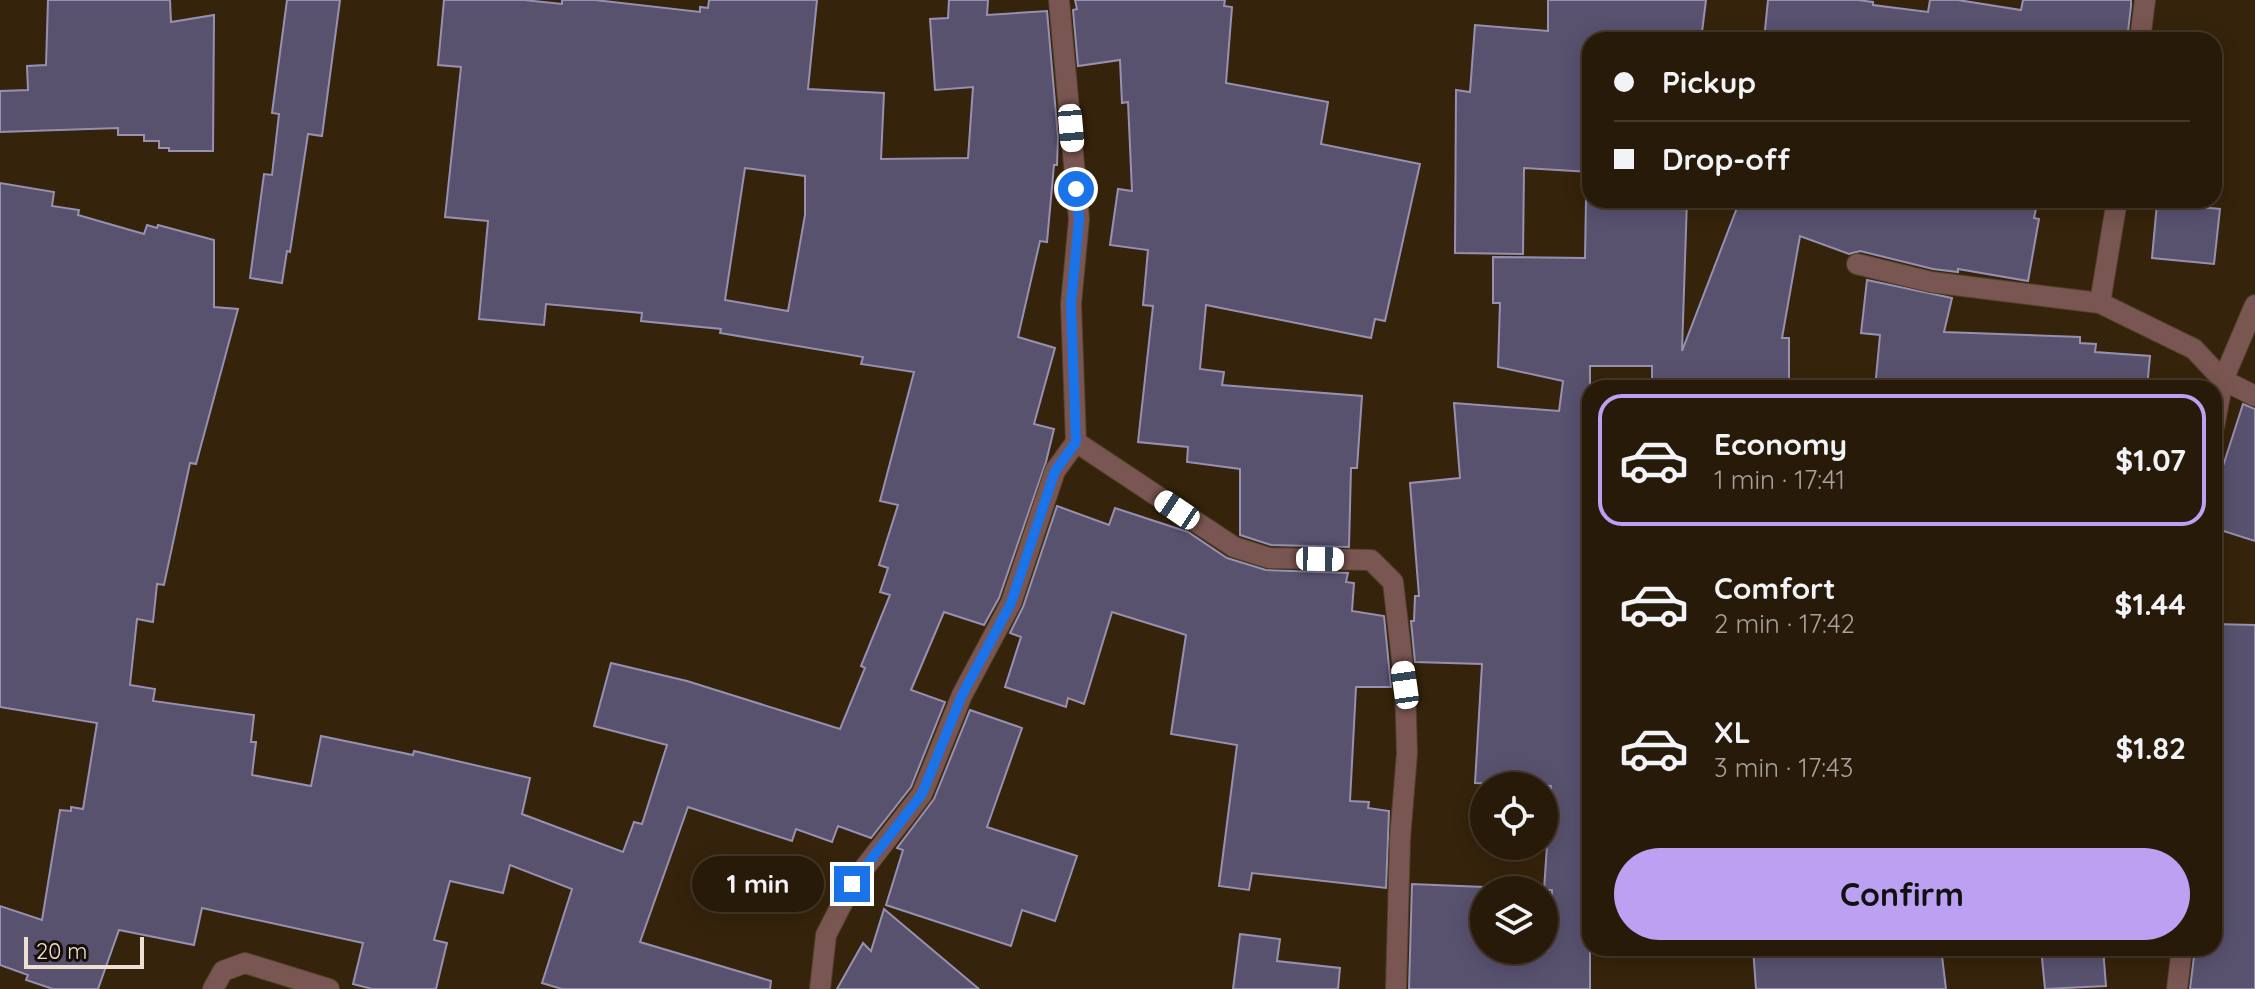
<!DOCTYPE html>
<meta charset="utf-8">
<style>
:root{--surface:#281a08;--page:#302312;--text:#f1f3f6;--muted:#a5a19c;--line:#443829;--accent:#bca0f2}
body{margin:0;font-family:Quicksand,sans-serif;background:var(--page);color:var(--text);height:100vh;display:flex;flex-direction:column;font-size:30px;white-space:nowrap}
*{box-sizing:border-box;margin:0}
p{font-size:26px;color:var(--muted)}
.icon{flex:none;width:44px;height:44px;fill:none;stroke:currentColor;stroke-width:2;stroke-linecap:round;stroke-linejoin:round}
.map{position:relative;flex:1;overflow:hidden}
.sheet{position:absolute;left:1582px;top:380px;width:640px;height:576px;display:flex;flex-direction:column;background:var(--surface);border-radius:24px;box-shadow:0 4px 20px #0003,0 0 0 2px var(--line)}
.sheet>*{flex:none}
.banner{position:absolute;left:1582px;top:32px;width:640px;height:176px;border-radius:24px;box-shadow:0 4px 20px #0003,0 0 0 2px var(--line);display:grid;align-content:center;height:176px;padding:0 32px;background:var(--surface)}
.tools{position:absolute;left:1470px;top:772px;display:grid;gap:16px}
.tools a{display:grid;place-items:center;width:88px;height:88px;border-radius:50%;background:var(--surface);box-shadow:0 4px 20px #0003,0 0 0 2px var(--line);font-size:40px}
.scale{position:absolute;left:24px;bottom:20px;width:120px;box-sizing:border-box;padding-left:8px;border:4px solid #ede0d2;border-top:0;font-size:22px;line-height:28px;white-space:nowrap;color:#ede0d2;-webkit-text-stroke:6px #170e05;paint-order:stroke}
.end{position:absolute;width:36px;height:36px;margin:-18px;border:10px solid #1a73e8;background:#fff;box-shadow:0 0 0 4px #fff}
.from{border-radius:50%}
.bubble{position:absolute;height:56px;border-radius:28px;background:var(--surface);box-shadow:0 4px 20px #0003,0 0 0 2px var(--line);font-size:26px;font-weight:700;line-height:56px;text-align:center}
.car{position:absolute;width:24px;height:48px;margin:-24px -12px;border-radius:10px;box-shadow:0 0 6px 2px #0007;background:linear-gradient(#fff 24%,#345 0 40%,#fff 0 76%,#345 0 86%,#fff 0)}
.banner b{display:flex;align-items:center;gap:28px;height:76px;font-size:30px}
.banner b+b{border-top:2px solid var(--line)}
.banner i{width:20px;height:20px;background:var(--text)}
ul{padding:14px 0 0;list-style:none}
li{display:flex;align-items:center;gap:24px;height:132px;margin:0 16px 12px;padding:0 16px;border:4px solid transparent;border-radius:24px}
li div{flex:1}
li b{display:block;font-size:30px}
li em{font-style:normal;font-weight:700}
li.active{border-color:var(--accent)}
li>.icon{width:72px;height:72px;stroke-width:1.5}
.action{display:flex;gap:16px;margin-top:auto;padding:16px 32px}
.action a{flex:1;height:92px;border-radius:48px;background:var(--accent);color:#111;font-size:32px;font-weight:700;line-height:92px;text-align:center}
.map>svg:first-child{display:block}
.building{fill:#58526f;stroke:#9791b1;stroke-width:2;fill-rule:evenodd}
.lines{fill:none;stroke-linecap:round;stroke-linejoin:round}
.minor-casing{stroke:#53412b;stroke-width:22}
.minor{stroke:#795651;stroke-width:20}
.route{stroke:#1a73e8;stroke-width:10}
</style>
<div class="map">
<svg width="2255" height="989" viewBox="0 0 2255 989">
<rect width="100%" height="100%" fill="#36230b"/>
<!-- building -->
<path class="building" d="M48,0H170L171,22L214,15L213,151H169V148H159V141H144V135H118V128L0,132V91L28,90L27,66L46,65Z
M287,0H340L322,136L308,134L290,252L287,251L282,283L250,278L264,174L272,175L279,114L272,113Z
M444,0H524L562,4V0H595L700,12V7L708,8L709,0H817L808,89L884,93L881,159L968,158L973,87L935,90L930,19L948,18L949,0H988L987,15L1047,11L1058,137L1057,165H1054L1047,242L1040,241L1018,337L1055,348L1034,424L1054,429L1046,462L999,598L984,625L944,612L911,690L945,702L911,787L871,838L838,826L832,842L796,829L792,841L688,807L640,942L771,981L770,989H562L542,983L572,889L510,865L503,893L450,881L434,940L447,943L436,989H372L353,984L363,943L202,908L194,945L119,930L98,989H53L26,980L28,975L0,965V906L42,920L60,810L71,811V807L83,809L97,723L0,707V183L54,192L52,206L79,210L78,215L144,234L147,225L157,228L158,225L214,240V307L238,309L196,464L190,463L164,585L157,584L153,622L137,619L130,685L155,689L153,701L254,715L251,742H256L252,775L311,786L321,736L413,755L414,751L530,778L522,814L623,852L634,822L642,824L667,745L594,726L611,663L687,681L840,729L865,668L861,666L890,595L880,592L888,568L879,565L898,505L880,501L914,372L861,364L863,357L720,333L721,329L641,321L642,313L546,304L544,325L479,319L488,221L445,217L461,67L438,65ZM745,168L805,176V215L788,311L725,300Z
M1075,0H1225L1224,6L1232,7L1226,83L1328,102L1321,144L1420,164L1385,321L1375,319L1371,338L1206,305L1200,369L1224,372L1222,385L1362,396L1357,468H1351L1349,547L1271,545L1240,535V469L1187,462L1188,447L1138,442L1153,306L1143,305L1148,250L1110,245L1118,189L1132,191L1128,102L1122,103L1120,60L1078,66L1073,10L1077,9Z
M1548,0H1706L1701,40H1590V172L1524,168L1523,254L1455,253L1456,90L1470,92L1475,25L1548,31Z
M1768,0H1858L1873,2V5L1928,12L1930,0H1958L2021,10L2023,0H2131V6L2127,40H1764Z
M1586,200H1687L1682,351L1740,200H2038L2034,218L2039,219L2028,281L1958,269V272L1933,269L1860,251L1849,254L1800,236L1782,338H1789V388H1652V366H1590V989H1409L1412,884L1484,887V950H1548L1552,890H1544L1551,786L1475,783L1482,664L1415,662L1411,621H1414L1415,596H1419L1410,483L1460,478L1454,403L1559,411L1563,381L1498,367L1500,303H1493V257L1585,258Z
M2157,203L2220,209L2214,264L2152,258Z
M1867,280L1952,298L1944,332L2080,337V343L2096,344L2095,352L2150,356L2147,388H1875L1880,335L1861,333Z
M2243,404L2255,409V541L2214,528V494Z
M1057,506L1109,525L1115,508L1188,532L1227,558L1266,570L1348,573L1346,582L1354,583L1352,611L1384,616L1391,687H1356L1350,801L1369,802L1368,808L1389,811L1386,888L1252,873L1249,890L1219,886L1237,745L1171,734L1186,635L1112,612L1084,704L1068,698L1066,707L1005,687L1021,637L1010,633L1023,607Z
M2214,624L2255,625V989H2190L2195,948H2214Z
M970,710L1022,728L987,827L1077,856L1055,921L1022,910L1011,946L886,905L903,850L897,848L934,799Z
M884,909L979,989H837L863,943L871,951Z
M1240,934L1280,939L1277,961L1340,968L1338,989H1233Z
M1753,948H1941L1946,989H1756Z
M2041,948H2103L2106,986L2045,989Z"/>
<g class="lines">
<!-- minor casing -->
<g class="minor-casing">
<path id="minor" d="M2140,40L2145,0
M1857,264L1931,282L2100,303L2194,349L2223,380L2214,427
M2100,303L2117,200
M2255,305L2223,380L2255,396
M1076,442L1234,547L1269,558L1371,560L1393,582L1405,685L1407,753L1400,839L1396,989
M213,989L223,971L245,963L329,989
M820,989L826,935L852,884L922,794L962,695L1011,603L1055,471L1076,442L1071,304L1079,219L1059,0
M2177,989L2182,948"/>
</g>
<!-- minor -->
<use href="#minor" class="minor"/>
</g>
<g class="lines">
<!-- route -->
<path class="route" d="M852,884L922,794L962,695L1011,603L1055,471L1076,442L1071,304L1079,219L1076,189"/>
</g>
</svg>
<div class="tools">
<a><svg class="icon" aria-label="locate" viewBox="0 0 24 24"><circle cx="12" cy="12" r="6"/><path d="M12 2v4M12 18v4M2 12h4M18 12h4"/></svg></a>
<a><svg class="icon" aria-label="layers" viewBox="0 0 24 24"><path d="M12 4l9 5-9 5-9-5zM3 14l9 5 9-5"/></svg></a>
</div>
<div class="scale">20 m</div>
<i class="end from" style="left:1076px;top:189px"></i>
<i class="end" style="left:852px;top:884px"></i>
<div class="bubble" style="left:692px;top:856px;width:132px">1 min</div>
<i class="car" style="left:1071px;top:128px;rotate:175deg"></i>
<i class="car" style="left:1177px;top:510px;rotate:304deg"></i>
<i class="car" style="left:1320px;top:559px;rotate:91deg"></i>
<i class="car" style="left:1405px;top:685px;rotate:352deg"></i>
<div class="banner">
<b><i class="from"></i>Pickup</b>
<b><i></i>Drop-off</b>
</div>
<section class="sheet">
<ul>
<li class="active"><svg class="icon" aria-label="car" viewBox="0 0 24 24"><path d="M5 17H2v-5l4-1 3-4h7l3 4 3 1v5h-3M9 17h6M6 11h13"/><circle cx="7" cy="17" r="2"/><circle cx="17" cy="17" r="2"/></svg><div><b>Economy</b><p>1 min · 17:41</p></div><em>$1.07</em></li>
<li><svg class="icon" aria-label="car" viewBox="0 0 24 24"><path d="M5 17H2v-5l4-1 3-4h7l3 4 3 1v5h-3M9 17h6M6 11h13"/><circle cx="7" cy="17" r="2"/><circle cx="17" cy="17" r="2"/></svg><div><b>Comfort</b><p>2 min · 17:42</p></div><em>$1.44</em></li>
<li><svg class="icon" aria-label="car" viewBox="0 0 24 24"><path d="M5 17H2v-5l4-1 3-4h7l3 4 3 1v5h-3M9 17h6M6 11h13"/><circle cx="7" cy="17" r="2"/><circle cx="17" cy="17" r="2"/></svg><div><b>XL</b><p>3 min · 17:43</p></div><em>$1.82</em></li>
</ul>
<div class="action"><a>Confirm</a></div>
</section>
</div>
